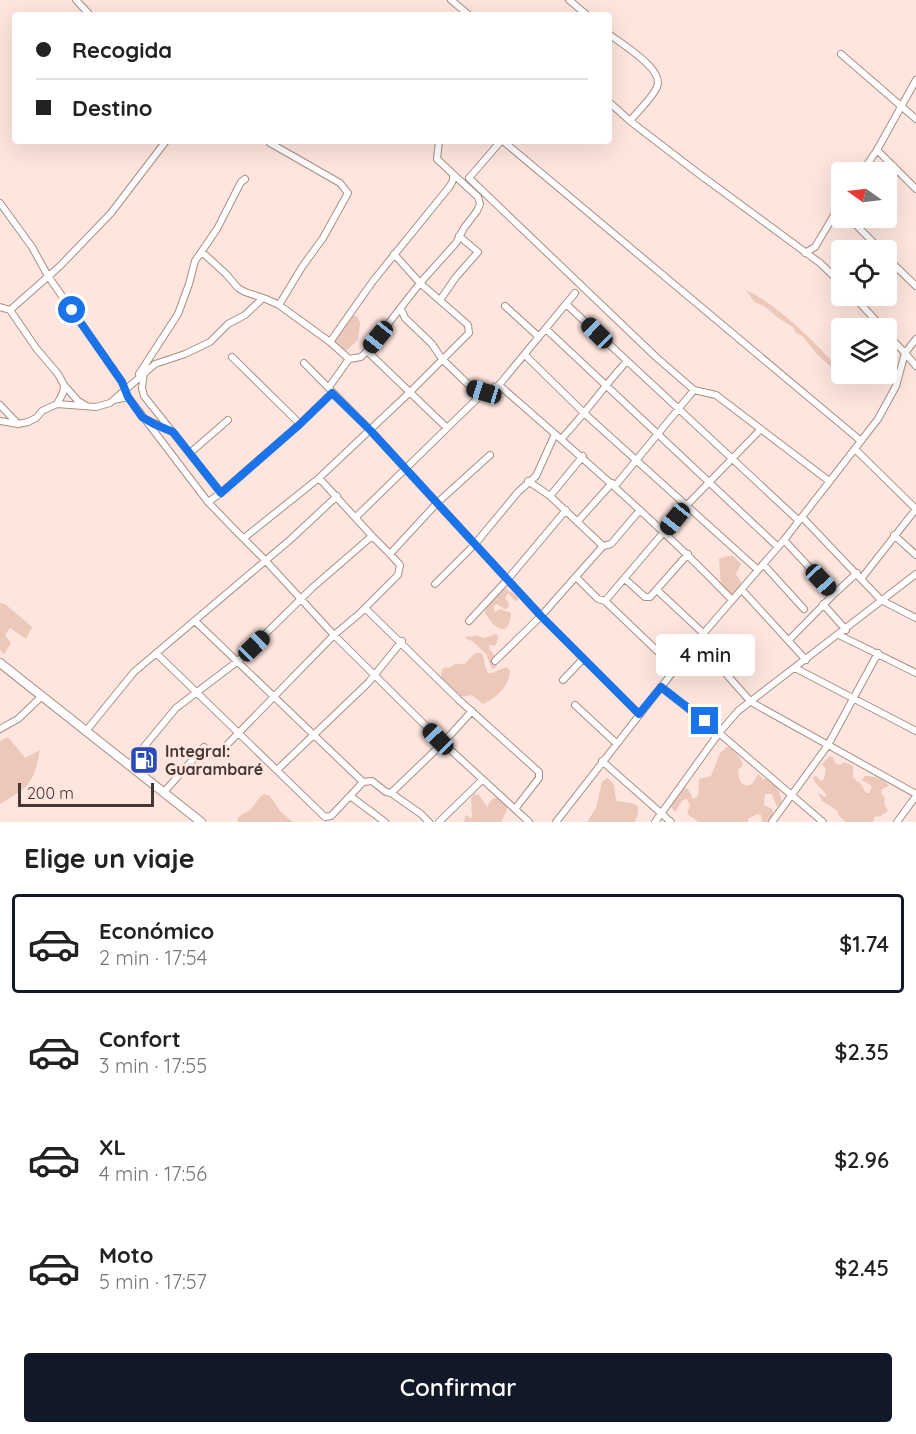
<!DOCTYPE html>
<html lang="es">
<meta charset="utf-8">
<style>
:root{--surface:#fff;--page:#f6f6f6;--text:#222;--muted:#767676;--line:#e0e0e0;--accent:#111827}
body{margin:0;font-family:Quicksand,sans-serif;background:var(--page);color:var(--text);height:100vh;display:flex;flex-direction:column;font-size:22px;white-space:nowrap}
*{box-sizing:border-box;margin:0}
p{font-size:20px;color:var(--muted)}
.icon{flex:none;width:33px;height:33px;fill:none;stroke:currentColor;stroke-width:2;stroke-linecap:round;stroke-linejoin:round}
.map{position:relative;height:822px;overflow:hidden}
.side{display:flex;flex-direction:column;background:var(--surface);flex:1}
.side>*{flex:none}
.guide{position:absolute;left:12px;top:12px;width:600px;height:132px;border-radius:6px;box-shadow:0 6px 24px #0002;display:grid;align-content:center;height:132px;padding:0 24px;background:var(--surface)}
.needle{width:39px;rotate:284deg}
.buttons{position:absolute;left:831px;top:162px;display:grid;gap:12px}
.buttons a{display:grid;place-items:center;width:66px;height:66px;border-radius:6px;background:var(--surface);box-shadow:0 6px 24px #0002;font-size:30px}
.scale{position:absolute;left:18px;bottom:15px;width:136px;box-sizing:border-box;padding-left:6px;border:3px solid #433733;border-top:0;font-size:16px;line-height:21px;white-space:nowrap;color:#433733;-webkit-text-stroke:4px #fee6de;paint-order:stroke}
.end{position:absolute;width:27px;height:27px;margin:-14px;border:8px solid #1a73e8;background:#fff;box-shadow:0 0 0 3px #fff}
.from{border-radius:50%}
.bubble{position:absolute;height:42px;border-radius:6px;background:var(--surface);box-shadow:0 6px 24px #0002;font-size:20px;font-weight:600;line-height:42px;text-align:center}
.car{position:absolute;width:18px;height:36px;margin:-18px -9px;border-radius:8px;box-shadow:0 0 4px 2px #0007;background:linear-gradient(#222 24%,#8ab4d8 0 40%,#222 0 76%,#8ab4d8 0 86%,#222 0)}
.guide b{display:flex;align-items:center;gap:21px;height:57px;font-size:22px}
.guide b+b{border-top:2px solid var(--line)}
.guide i{width:15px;height:15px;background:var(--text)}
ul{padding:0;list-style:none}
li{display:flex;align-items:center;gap:18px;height:99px;margin:0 12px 9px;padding:0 12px;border:3px solid transparent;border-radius:6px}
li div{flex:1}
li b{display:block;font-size:22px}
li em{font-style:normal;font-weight:600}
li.current{border-color:var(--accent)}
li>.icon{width:54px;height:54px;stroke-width:1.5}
h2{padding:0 24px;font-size:27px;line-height:72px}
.primary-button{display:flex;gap:12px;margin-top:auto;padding:12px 24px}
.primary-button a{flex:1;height:69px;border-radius:6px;background:var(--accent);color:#fff;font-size:24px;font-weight:600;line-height:69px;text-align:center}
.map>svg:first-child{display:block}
.green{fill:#ecc8bb}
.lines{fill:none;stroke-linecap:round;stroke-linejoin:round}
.minor-casing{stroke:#a98e84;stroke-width:8}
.major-casing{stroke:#a98e84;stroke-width:10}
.minor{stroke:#fff;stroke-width:6}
.major{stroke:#fff;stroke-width:8}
.route{stroke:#1a73e8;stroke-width:8}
.labels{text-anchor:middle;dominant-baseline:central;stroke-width:5;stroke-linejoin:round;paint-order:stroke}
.poi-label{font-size:16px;font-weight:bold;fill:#433733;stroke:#fee6de;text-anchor:start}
</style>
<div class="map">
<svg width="916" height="822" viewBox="0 0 916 822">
<rect width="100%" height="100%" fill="#fee6de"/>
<!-- green -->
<path class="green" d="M746,290C783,308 813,342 841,370L842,374H845L852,383H848L818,355L802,336L796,333L793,327L778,318L764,306L754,302Z
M349,314L358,317L360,324L358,340L346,351L331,340Z
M727,556H733L741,564L736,574L742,584L738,591L733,595L721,587L719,559Z
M505,588L517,596L518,600L515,601L508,593L505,598L509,603L508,608L504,609L497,604L494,606V612L500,609L511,613C511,620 510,624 505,629C495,630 490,620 485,613C487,601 497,595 505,588Z
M0,603L5,604L32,627L26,639L10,628L5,635L11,643L4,654L0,650Z
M496,634L499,636L495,646L490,645L489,648C493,654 500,659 496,667L492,669L486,654L472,641L466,639V636L472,637L475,635L484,638Z
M475,653H481C486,658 483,666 488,673H492L506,667L510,670C510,686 496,698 483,704L472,695C456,699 451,693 440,683L442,669L446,667L449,668L455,664H465Z
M8,737L25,758L40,750C33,785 30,786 0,804V741Z
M727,747C733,749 742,759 743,765L738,770C739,779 739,784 748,786L752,784L758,774L763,779H767L780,786L779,792L782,802L778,807L776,805L772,794H765L764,805L772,809L774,815L769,822H762L761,815L757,814L748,819V822H699L687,814L690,805L687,799L683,800L675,812L671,807L672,801L685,788L688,789L693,799L698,796L699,779L711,776L720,753Z
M830,756L833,757L835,763L840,765L844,762L853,766V778L861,784L866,793H869L872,786L862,780L865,776C874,776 883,778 889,786L882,789L881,792L885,799L884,803L888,811L879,817L875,816L873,822H845L838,814V811L822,801L818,793L825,797L827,796C823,788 815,786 813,777L816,776L821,781L824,779L826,769L822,764Z
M607,778C618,785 613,791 617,801L632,803L638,806V813L635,822H587L596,808L602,782Z
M264,794L270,796L280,811L293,822H238L237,819C241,813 244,814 250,810C256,805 257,798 264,794Z
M474,794L479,795L487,807L492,799L497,797L507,805V810L501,822H464L465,816L467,815L470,818L472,817L471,798Z"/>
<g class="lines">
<!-- minor casing -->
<g class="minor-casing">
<path id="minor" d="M76,0L90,15
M451,0L469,15
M569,0L587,15
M609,34C621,44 665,69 657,87C653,97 637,112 630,121L699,174L820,263L842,284
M841,54L916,119
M609,102L630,121
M501,141L469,178L656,357L694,390L716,395L829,481
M503,141L861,441
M270,143L340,183L348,193L323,238L302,267L279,305
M877,150L916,189
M862,172L877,150L916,80
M0,203L32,247L48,276L122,382L126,392
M849,218L881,250
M202,252L226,274L238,288L245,292L266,299L279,305L330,342L349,359L361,357L367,351L420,283L456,243L464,228L477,211L480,204L478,197L453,174
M805,253L815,247L842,202
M886,257L916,286
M853,296L883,328
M440,300L456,277L478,252L459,236
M566,304L799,521
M505,306L539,337
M0,307L10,310L36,348L58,374L64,385L63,393L57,404
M401,309L405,318L432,344L442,359L472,388L484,392
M10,310L60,266L111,213L166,141
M546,329L778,547
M916,339L905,353L916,366
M330,342L373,281L450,186L453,180V174L437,159L439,141
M367,351L447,428
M525,355L585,414L758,570
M232,357L300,424
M304,363L370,430L541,616L639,714
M144,372L142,388L144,396L221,493
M139,374L178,314L189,284L195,261L217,229L241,182L245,179
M64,385L78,401L85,405
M499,385C579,455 658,523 732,600
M329,387L349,359
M114,400L128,397L208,502L233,528L265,560L334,635L443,743L529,822
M0,405L18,424
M147,420L171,431
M0,421L18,424L28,422L36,418L42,411L57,404L96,407L110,403L155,364L185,354L210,342L228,324L245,315L263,298
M562,438C585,414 604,386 627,361
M855,449L916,509
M190,453L228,420
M319,478L372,536L390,554L437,503L490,455
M528,481L550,496L603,546L611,544L640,510
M615,486L694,390
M550,496L583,456
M208,502L221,493L300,424L332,393
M356,517L484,392L499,385L575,293
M802,517L881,600L916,618
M578,521L612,483
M894,535L916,555
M244,538L319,478L409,393L469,333L468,325L420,283L394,254
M784,540L834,594
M763,564L804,609
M576,577L598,599L605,601L675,668
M625,579L645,597H650L688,554
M861,579L916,509
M435,584L475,544L518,492L536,476L555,434
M657,590L703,633
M742,590L806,660
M605,601L686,506L761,429
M823,604L846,630
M365,608L459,700L539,772V778L515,809
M195,621L363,782L350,796
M469,621L508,579L566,510
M839,635L916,673
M789,640L834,594L857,573
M697,641L751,702L916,794
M156,653L325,817L331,816L350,796L385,822
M495,661L541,616L603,546
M795,668L916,731
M563,680L583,659
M661,687L719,733L823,822
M575,705L616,743
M0,729L18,719L42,696
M86,731L134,672L291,539L337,496
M221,751L334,635L359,614L398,575L400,565L390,554
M602,761L671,822
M129,765L176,708L238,661L312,588L372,536
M277,770L368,683L402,641
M363,782L372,781L386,792L391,793L443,743L472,711
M164,792L204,747
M391,793L421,814L429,822
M439,822L482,780
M556,822L697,641L784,540L878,419L896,386L905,353L886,333
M655,822L719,733L738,711L916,574
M772,822L828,745L878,653
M897,822L916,796"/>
</g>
<!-- major casing -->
<g class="major-casing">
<path id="major" d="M0,663L201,822"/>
</g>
<!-- minor -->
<use href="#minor" class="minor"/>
<!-- major -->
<use href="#major" class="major"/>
</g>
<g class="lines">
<!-- route -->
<path class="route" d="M72,310L122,382L128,397L142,417L154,424L173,432L221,493L300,424L332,393L370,430L541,616L639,714L661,687L705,721"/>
</g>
<!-- icons -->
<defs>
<g id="fuel-square" transform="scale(1.5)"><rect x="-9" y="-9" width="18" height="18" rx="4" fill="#294bba" stroke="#fee6de"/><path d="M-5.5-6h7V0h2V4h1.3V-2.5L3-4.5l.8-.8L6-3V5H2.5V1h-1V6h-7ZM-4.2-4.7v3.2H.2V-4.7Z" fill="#fff"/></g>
</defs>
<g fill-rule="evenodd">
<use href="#fuel-square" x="144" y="760"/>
</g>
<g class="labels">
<!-- poi labels -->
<g class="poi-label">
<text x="165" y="751">Integral:<tspan x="165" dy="18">Guarambaré</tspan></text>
</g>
</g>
</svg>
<div class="buttons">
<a><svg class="needle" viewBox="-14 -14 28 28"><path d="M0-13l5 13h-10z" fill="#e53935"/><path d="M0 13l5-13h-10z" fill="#767676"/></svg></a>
<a><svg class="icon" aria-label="locate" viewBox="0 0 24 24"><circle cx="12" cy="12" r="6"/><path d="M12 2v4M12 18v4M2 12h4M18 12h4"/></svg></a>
<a><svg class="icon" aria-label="layers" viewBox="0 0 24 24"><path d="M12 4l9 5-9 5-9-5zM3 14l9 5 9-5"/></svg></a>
</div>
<div class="scale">200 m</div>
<i class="end from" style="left:72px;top:310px"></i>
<i class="end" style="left:705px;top:721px"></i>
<div class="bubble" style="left:656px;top:634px;width:99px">4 min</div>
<i class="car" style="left:597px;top:333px;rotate:314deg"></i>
<i class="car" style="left:378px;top:337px;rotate:219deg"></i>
<i class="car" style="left:484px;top:392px;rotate:287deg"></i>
<i class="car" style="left:675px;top:519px;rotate:219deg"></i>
<i class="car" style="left:821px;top:580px;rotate:137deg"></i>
<i class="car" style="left:254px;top:646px;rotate:46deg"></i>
<i class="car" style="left:438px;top:739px;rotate:316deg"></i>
<div class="guide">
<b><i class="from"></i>Recogida</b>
<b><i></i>Destino</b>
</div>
</div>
<section class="side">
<h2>Elige un viaje</h2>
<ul>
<li class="current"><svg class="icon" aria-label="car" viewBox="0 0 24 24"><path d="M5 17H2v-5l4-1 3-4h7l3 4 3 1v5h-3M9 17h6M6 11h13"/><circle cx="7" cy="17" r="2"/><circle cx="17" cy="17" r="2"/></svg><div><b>Económico</b><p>2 min · 17:54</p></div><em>$1.74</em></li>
<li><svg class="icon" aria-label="car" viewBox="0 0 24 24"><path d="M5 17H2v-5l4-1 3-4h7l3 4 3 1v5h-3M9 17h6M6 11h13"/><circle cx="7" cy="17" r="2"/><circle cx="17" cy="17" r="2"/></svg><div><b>Confort</b><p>3 min · 17:55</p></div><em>$2.35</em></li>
<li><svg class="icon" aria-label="car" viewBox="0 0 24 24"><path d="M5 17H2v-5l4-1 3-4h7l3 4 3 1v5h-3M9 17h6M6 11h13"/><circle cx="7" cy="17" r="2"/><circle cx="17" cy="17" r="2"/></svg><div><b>XL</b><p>4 min · 17:56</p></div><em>$2.96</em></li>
<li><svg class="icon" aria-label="car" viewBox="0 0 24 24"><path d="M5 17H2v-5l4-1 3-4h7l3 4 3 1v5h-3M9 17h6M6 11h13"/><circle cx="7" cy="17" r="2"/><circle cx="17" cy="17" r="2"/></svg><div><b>Moto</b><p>5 min · 17:57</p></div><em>$2.45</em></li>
</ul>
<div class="primary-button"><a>Confirmar</a></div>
</section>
